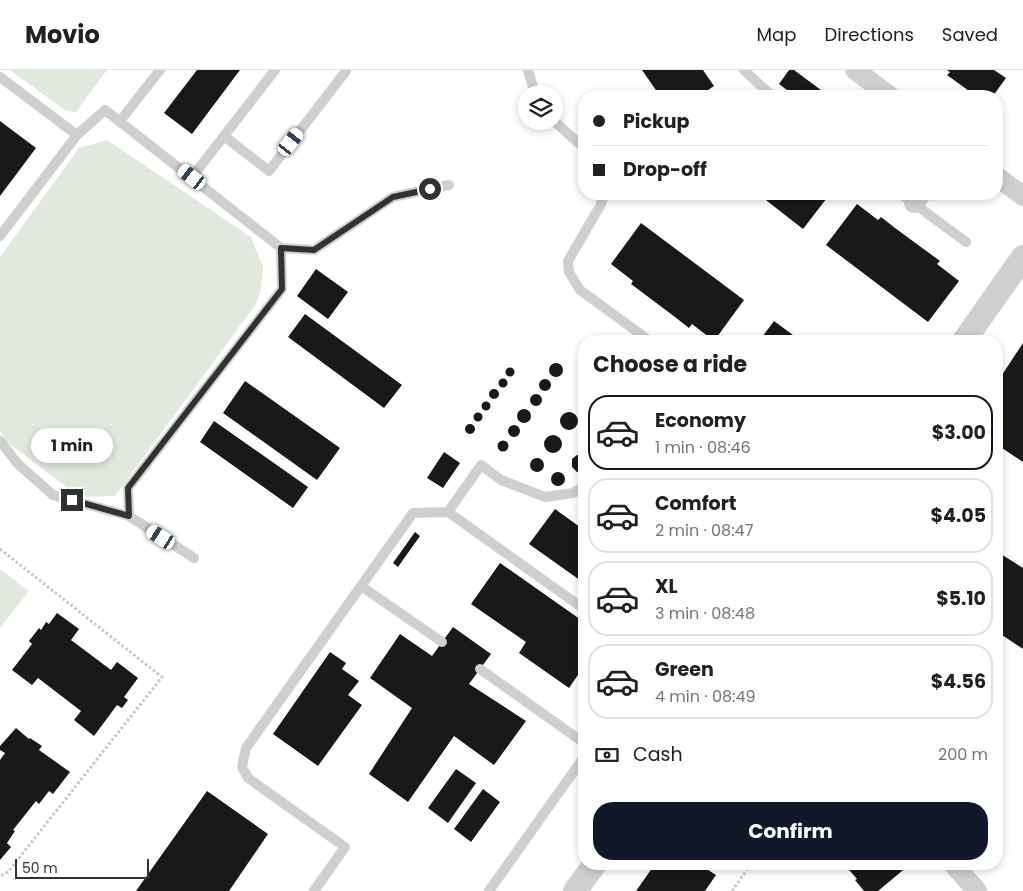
<!DOCTYPE html>
<meta charset="utf-8">
<style>
:root{--surface:#fff;--page:#f2f2f2;--text:#202124;--muted:#757577;--line:#e0e0e0;--accent:#111827}
body{margin:0;font-family:Poppins,sans-serif;background:var(--page);color:var(--text);height:100vh;display:flex;flex-direction:column;font-size:19px;white-space:nowrap}
*{box-sizing:border-box;margin:0}
p{font-size:16px;color:var(--muted)}
.icon{flex:none;width:28px;height:28px;fill:none;stroke:currentColor;stroke-width:2;stroke-linecap:round;stroke-linejoin:round}
.map{position:relative;flex:1;overflow:hidden}
.panel{position:absolute;left:578px;top:265px;width:425px;height:535px;display:flex;flex-direction:column;background:var(--surface);border-radius:20px;box-shadow:0 2px 8px #0003}
.panel>*{flex:none}
.hud{position:absolute;left:578px;top:20px;width:425px;height:110px;border-radius:20px;box-shadow:0 2px 8px #0003;display:grid;align-content:center;height:110px;padding:0 15px;background:var(--surface)}
.controls{position:absolute;left:518px;top:15px;display:grid;gap:10px}
.controls a{display:grid;place-items:center;width:45px;height:45px;border-radius:50%;background:var(--surface);box-shadow:0 2px 8px #0003;font-size:25px}
.scale{position:absolute;left:15px;bottom:12px;width:134px;box-sizing:border-box;padding-left:5px;border:2px solid #323232;border-top:0;font-size:14px;line-height:18px;white-space:nowrap;color:#323232;-webkit-text-stroke:4px #fff;paint-order:stroke}
.end{position:absolute;width:22px;height:22px;margin:-11px;border:6px solid #323232;background:#fff;box-shadow:0 0 0 2px #fff}
.from{border-radius:50%}
.bubble{position:absolute;height:35px;border-radius:18px;background:var(--surface);box-shadow:0 2px 8px #0003;font-size:16px;font-weight:700;line-height:35px;text-align:center}
.car{position:absolute;width:15px;height:30px;margin:-15px -8px;border-radius:6px;box-shadow:0 0 4px 1px #0007;background:linear-gradient(#fff 24%,#345 0 40%,#fff 0 76%,#345 0 86%,#fff 0)}
.hud b{display:flex;align-items:center;gap:18px;height:48px;font-size:19px}
.hud b+b{border-top:1px solid var(--line)}
.hud i{width:12px;height:12px;background:var(--text)}
ul{padding:0;list-style:none}
li{display:flex;align-items:center;gap:15px;height:75px;margin:0 10px 8px;padding:0 5px;border:2px solid var(--line);border-radius:20px}
li div{flex:1}
li b{display:block;font-size:19px}
li em{font-style:normal;font-weight:700}
li.on{border-color:var(--accent)}
li>.icon{width:45px;height:45px;stroke-width:1.5}
h2{padding:0 15px;font-size:22px;line-height:60px}
.pay{display:flex;align-items:center;gap:12px;height:55px;padding:0 15px;font-size:19px}
.pay p{margin-inline-start:auto}
.button{display:flex;gap:10px;margin-top:auto;padding:10px 15px}
.button a{flex:1;height:58px;border-radius:20px;background:var(--accent);color:#fff;font-size:20px;font-weight:700;line-height:58px;text-align:center}
header{display:flex;align-items:center;gap:30px;box-sizing:border-box;height:70px;padding:0 25px;background:var(--surface);border-bottom:1px solid var(--line)}
header strong{font-size:24px}
nav{display:flex;gap:28px;margin-inline-start:auto;font-size:18px}
.map>svg:first-child{display:block}
.green{fill:#e1e8dd}
.building{fill:#191919}
.lines{fill:none;stroke-linecap:round;stroke-linejoin:round}
.path{stroke:#c6c6c6;stroke-width:3;stroke-dasharray:2.5 2.5;stroke-linecap:butt}
.service{stroke:#cfcfcf;stroke-width:10}
.minor{stroke:#cfcfcf;stroke-width:20}
.tertiary{stroke:#cfcfcf;stroke-width:24}
.route{stroke:#323232;stroke-width:6}
</style>
<header>
<strong>Movio</strong>
<nav><a>Map</a><a>Directions</a><a>Saved</a></nav>
</header>
<div class="map">
<svg width="1023" height="821" viewBox="0 0 1023 821">
<rect width="100%" height="100%" fill="#fff"/>
<!-- green -->
<path class="green" d="M10,0H107L76,42L66,41Z
M107,70L251,167L263,197L261,219L256,234L115,426L80,427L7,372L0,361V187L79,78Z
M0,499L29,521L0,558Z"/>
<!-- building -->
<path class="building" d="M197,0H240L192,64L164,43Z
M642,0H703L714,16L699,26H660Z
M789,0H794L829,26H795L779,14Z
M947,0H994L1006,8L993,26H976L947,5L950,2Z
M0,51L36,78L0,126Z
M758,124H830L803,159Z
M857,134L878,150L881,147L895,158L940,191L937,194L959,211L928,252L826,175Z
M641,153L744,230L714,271L692,254L689,258L675,247L631,214L633,211L611,194Z
M316,199L348,222L328,249L297,226Z
M305,244L402,315L384,338L288,267Z
M774,251L801,271H759Z
M1023,273V392L996,374V314Z
M549 300a7 7 0 1 1 14 0a7 7 0 1 1-14 0Z
M505.5 302a4.5 4.5 0 1 1 9 0a4.5 4.5 0 1 1-9 0Z
M498.5 313a4.5 4.5 0 1 1 9 0a4.5 4.5 0 1 1-9 0Z
M539 315a6 6 0 1 1 12 0a6 6 0 1 1-12 0Z
M245,311L340,378L317,410L223,343Z
M489 324a5 5 0 1 1 10 0a5 5 0 1 1-10 0Z
M530 330a6 6 0 1 1 12 0a6 6 0 1 1-12 0Z
M481.5 336a4.5 4.5 0 1 1 9 0a4.5 4.5 0 1 1-9 0Z
M517 346a7 7 0 1 1 14 0a7 7 0 1 1-14 0Z
M560 351a9 9 0 1 1 18 0a9 9 0 1 1-18 0Z
M473.5 347a4.5 4.5 0 1 1 9 0a4.5 4.5 0 1 1-9 0Z
M214,351L308,417L293,438L200,372Z
M465 359a5 5 0 1 1 10 0a5 5 0 1 1-10 0Z
M508 361a6 6 0 1 1 12 0a6 6 0 1 1-12 0Z
M544 374a9 9 0 1 1 18 0a9 9 0 1 1-18 0Z
M497.5 376a5.5 5.5 0 1 1 11 0a5.5 5.5 0 1 1-11 0Z
M444,382L460,393L443,418L427,408Z
M577,385H584V402H577L572,397V389Z
M530 395a7 7 0 1 1 14 0a7 7 0 1 1-14 0Z
M551 409a7 7 0 1 1 14 0a7 7 0 1 1-14 0Z
M555,439L584,460V513L529,474Z
M415,462L420,466L398,497L393,493Z
M996,481L1023,498V579L996,561Z
M500,493L584,552V596L569,618L519,583L526,572L471,534Z
M57,543L79,559L71,570L111,600L117,592L138,608L124,627L128,630L122,638L117,635L94,666L74,650L81,641L38,608L32,615L12,600L32,574L29,571L39,558L41,560L46,552L49,554Z
M453,557L491,584L469,614L526,651L494,695L454,666L408,732L369,704L412,638L370,608L400,564L432,586Z
M330,582L346,593L342,599L359,611L348,625L362,635L318,696L273,664Z
M16,658L29,669L30,668L42,676L39,680L70,702L53,724L49,721L39,734L36,731L13,760L15,761L7,773L11,777L0,790V690L5,683L0,680V676Z
M456,699L476,713L448,753L428,738Z
M483,719L500,732L471,772L454,759Z
M207,721L268,764L229,821H136Z
M655,794H708L705,798L716,805L705,821H636Z
M844,794H906L908,796L878,821H864L855,810L857,809Z"/>
<g class="lines">
<!-- path -->
<path class="path" d="M0,479L162,607L8,802L0,806
M732,821L751,794"/>
<!-- service -->
<path class="service" d="M275,0L224,66L269,101L346,1L345,0
M528,0L533,17L537,24
M744,0L772,26
M0,7L77,65L0,166
M120,51L160,0
M554,51L584,78
M77,65L105,40L281,178L282,219L128,418L129,446
M192,107L224,66
M605,124L600,136L568,191L569,202L580,220L650,271
M901,124L966,172
M281,178L314,180L393,127L449,115
M0,371L18,394L53,425L129,446L194,488
M584,417L573,423L545,427L501,410L481,395L448,442L584,539
M361,516L413,443L448,442
M480,599L584,673
M314,821L345,777L248,708L242,697L246,678L361,516L442,572
M489,821L584,687"/>
<!-- minor -->
<path class="minor" d="M855,0L890,26
M996,106L1023,126
M914,133L921,124
M953,794L977,821"/>
<!-- tertiary -->
<path class="tertiary" d="M964,271L1023,187
M575,821L595,794"/>
</g>
<g class="lines">
<!-- route -->
<path class="route" d="M72,430L129,446L128,418L282,219L281,178L314,180L393,127L430,119"/>
</g>
</svg>
<div class="controls">
<a><svg class="icon" aria-label="layers" viewBox="0 0 24 24"><path d="M12 4l9 5-9 5-9-5zM3 14l9 5 9-5"/></svg></a>
</div>
<div class="scale">50 m</div>
<i class="end from" style="left:430px;top:119px"></i>
<i class="end" style="left:72px;top:430px"></i>
<div class="bubble" style="left:31px;top:358px;width:82px">1 min</div>
<i class="car" style="left:291px;top:72px;rotate:38deg"></i>
<i class="car" style="left:192px;top:107px;rotate:308deg"></i>
<i class="car" style="left:161px;top:467px;rotate:303deg"></i>
<div class="hud">
<b><i class="from"></i>Pickup</b>
<b><i></i>Drop-off</b>
</div>
<section class="panel">
<h2>Choose a ride</h2>
<ul>
<li class="on"><svg class="icon" aria-label="car" viewBox="0 0 24 24"><path d="M5 17H2v-5l4-1 3-4h7l3 4 3 1v5h-3M9 17h6M6 11h13"/><circle cx="7" cy="17" r="2"/><circle cx="17" cy="17" r="2"/></svg><div><b>Economy</b><p>1 min · 08:46</p></div><em>$3.00</em></li>
<li><svg class="icon" aria-label="car" viewBox="0 0 24 24"><path d="M5 17H2v-5l4-1 3-4h7l3 4 3 1v5h-3M9 17h6M6 11h13"/><circle cx="7" cy="17" r="2"/><circle cx="17" cy="17" r="2"/></svg><div><b>Comfort</b><p>2 min · 08:47</p></div><em>$4.05</em></li>
<li><svg class="icon" aria-label="car" viewBox="0 0 24 24"><path d="M5 17H2v-5l4-1 3-4h7l3 4 3 1v5h-3M9 17h6M6 11h13"/><circle cx="7" cy="17" r="2"/><circle cx="17" cy="17" r="2"/></svg><div><b>XL</b><p>3 min · 08:48</p></div><em>$5.10</em></li>
<li><svg class="icon" aria-label="car" viewBox="0 0 24 24"><path d="M5 17H2v-5l4-1 3-4h7l3 4 3 1v5h-3M9 17h6M6 11h13"/><circle cx="7" cy="17" r="2"/><circle cx="17" cy="17" r="2"/></svg><div><b>Green</b><p>4 min · 08:49</p></div><em>$4.56</em></li>
</ul>
<div class="pay"><svg class="icon" aria-label="cash" viewBox="0 0 24 24"><path d="M3 7h18v10H3z"/><circle cx="12" cy="12" r="2"/></svg>Cash<p>200 m</p></div>
<div class="button"><a>Confirm</a></div>
</section>
</div>
